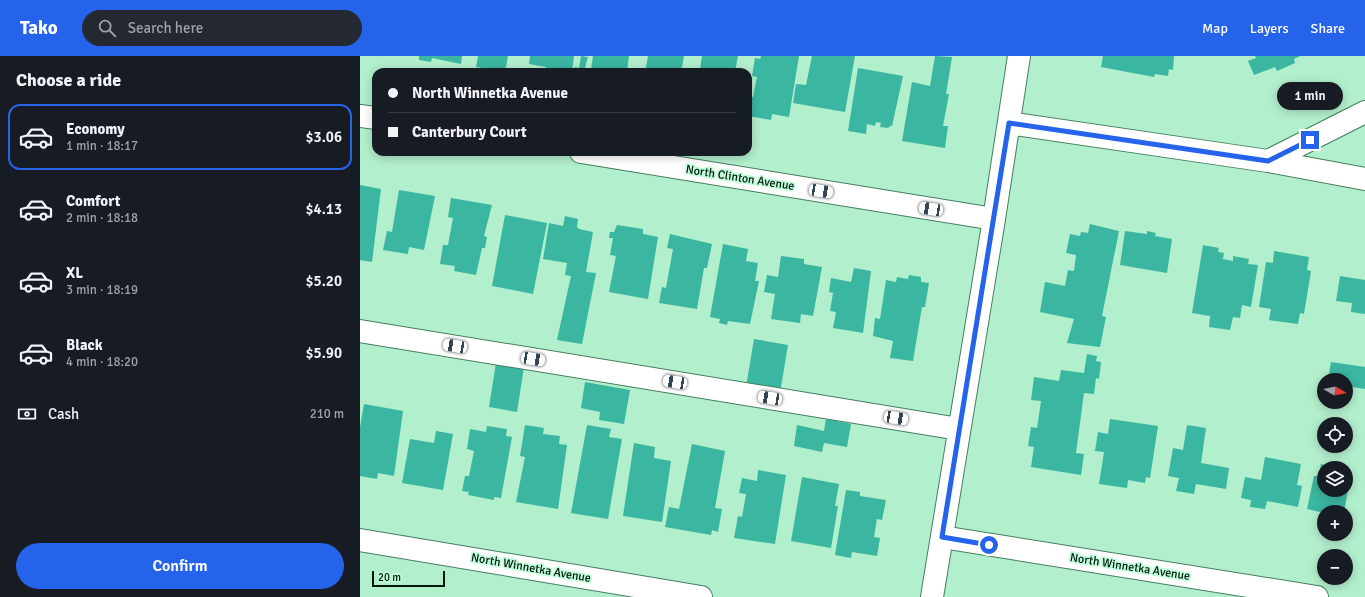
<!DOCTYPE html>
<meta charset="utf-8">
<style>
:root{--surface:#171b24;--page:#242831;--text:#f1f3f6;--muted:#9ea1a6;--line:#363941;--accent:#2563eb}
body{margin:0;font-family:Signika,sans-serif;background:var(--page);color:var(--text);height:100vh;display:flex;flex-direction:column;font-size:15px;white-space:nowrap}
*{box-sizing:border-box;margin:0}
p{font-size:13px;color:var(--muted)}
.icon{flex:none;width:22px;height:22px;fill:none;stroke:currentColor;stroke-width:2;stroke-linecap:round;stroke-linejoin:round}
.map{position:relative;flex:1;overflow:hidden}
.details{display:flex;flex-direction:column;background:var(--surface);width:360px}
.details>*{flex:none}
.top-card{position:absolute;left:12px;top:12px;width:380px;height:88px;border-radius:12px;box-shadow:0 2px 10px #0003;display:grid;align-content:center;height:88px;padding:0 16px;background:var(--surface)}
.needle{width:26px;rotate:99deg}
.tools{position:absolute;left:957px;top:317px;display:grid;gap:8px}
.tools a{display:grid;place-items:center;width:36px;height:36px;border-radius:50%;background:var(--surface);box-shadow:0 2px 10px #0003;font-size:20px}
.scale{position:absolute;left:12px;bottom:10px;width:73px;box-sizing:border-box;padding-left:4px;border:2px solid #01170c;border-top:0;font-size:11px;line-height:14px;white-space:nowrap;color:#01170c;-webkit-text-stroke:3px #bffcd9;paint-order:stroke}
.end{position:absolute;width:18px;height:18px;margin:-9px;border:5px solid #2563eb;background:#fff;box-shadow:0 0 0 2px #fff}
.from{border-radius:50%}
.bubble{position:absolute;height:28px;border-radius:14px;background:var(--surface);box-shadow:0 2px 10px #0003;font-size:13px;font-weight:600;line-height:28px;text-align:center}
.car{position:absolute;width:12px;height:24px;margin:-12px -6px;border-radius:5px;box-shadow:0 0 3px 1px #0007;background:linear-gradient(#fff 24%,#345 0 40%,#fff 0 76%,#345 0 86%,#fff 0)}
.top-card b{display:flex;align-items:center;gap:14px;height:38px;font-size:15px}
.top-card b+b{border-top:1px solid var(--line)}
.top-card i{width:10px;height:10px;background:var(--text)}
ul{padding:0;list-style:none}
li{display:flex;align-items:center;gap:12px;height:66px;margin:0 8px 6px;padding:0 8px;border:2px solid transparent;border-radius:12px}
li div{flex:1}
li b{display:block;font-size:15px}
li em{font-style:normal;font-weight:600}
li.current{border-color:var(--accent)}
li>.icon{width:36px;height:36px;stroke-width:1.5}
h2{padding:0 16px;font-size:18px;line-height:48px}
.pay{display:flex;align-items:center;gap:10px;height:44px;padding:0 16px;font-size:15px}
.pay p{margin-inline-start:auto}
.action{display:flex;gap:8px;margin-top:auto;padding:8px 16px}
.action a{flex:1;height:46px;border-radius:24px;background:var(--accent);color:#fff;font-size:16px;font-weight:600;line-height:46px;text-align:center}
header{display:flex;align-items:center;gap:24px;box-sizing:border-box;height:56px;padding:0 20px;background:var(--accent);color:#fff}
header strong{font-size:19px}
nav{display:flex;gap:22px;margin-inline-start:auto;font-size:14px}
.search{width:280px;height:36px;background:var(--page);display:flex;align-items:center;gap:10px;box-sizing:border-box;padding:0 14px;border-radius:22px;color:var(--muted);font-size:15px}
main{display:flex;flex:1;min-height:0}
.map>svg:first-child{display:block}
.building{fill:#3bb6a1}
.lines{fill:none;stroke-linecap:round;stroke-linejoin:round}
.minor-casing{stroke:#457e60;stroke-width:24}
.minor{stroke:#fff;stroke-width:22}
.route{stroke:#2563eb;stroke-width:5}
.labels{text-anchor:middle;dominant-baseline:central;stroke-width:3.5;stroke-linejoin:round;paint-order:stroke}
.street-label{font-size:12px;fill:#01170c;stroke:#bffcd9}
</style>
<header>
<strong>Tako</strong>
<div class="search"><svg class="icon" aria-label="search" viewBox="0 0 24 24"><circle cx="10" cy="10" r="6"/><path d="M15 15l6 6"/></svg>Search here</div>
<nav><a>Map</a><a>Layers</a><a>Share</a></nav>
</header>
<main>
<section class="details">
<h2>Choose a ride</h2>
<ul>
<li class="current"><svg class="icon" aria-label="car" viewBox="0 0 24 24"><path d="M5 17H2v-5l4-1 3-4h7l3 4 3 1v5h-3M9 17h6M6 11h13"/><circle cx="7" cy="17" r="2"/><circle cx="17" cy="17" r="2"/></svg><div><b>Economy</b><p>1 min · 18:17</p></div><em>$3.06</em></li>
<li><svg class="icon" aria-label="car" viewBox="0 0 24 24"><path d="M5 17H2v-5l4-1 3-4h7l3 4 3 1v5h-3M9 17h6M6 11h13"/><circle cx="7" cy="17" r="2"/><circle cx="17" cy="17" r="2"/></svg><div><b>Comfort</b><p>2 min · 18:18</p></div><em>$4.13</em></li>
<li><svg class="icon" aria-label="car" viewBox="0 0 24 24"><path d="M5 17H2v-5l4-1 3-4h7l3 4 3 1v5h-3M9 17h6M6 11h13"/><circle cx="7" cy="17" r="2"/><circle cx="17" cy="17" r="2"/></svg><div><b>XL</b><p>3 min · 18:19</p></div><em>$5.20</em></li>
<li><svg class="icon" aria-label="car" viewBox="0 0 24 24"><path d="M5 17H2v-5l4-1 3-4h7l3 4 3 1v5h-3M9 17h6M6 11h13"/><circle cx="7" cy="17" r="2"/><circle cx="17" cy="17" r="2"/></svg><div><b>Black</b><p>4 min · 18:20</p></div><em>$5.90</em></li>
</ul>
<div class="pay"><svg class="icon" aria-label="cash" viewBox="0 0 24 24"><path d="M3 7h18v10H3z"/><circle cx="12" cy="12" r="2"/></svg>Cash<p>210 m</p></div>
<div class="action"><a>Confirm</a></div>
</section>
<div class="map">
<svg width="1005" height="541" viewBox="0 0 1005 541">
<rect width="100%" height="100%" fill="#b2efcc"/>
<!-- building -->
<path class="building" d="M59,0H102L101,8L72,2L71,6L59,4Z
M118,0H148L145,16L116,11Z
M170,0H214L212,16H185L186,11L169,8Z
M221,0L228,1L225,12L231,13L233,0H269L267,16H214L215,11L219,12Z
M288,0H324L321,16H285Z
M342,0H378L375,16H334L335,12L340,13Z
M401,0H439L429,61L412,58L411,64L388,60V40L393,41L397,21L392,20L395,2L400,3Z
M452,0H495L485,56L433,47L436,28L446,29Z
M575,0L592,1L586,38H589L583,70H588L585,92L542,85L552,26L570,30Z
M743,0H814L813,14L809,13L808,20L795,18L794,21L741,11Z
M895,0H940L934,3L935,7L917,15L915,11L894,19L888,5L896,2Z
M498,12L543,20L532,70H530L528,72L520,71L521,67L516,66L515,70L507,68L506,78L488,75Z
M0,129L21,133L12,206L0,204Z
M39,134L75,140L64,194L49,191L48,198L23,194L27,175L32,176Z
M91,142L132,149L124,180L127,181L125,192H122L116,219L94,215L95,210L80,208L83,189H88L93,162L88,161Z
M145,159L187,167L173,238L132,230Z
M205,160L218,163L217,171L219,173L233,176L226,216L236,217L222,288L197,284L211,220L205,219L207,207L183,203L189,167L203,170Z
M730,168L759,175L742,260L746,261L740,291L707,287L714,263L680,256L685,226L705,230L708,214L714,215L716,199L706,197L710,178L720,180L721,176L728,177Z
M257,169L283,173V178L298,181L288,243L249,236L256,200L250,199L253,182H249L250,176H254Z
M765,175L787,178V175L796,177L795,180L812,183L807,217L760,209Z
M310,178L352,188L347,212H344L337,253L299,247L302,231L306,232L313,193L307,192Z
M363,188L388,193L386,205L398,207L395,225H399L390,268L368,265L367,269L359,267L360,263L350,261Z
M843,189L859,192L858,196L864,197L863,203L873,205V200L889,203L888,208L898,209L891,251L882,249L880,262L873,261L870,274L849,271L850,260L832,257Z
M914,195L949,201L947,214L951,215L944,258L940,257L938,268L909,264L911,253L899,251L906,206L913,207Z
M421,200L444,203V208L462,211L453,260L441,258L440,267L411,263L415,238L404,236L407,219L418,221Z
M494,212L511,215L503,277L473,272L476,256L470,255L473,237L469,236L471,222L491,226Z
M549,219L561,221V226L569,227L565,251H562L553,305L530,302L533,285L513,280L515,262L520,263L526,224L536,226L537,221L548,223Z
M980,220L1005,224V258L991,256L992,247L976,245Z
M394,283L428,289L420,337L386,331Z
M727,298L737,300L736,305L741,306L739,323L736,322L734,338L724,337L716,397L724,398L721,419L671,411L674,391L668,390L671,371L677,372L681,345L671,344L674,321L699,325L701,314L724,317Z
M971,306L1005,311V333L986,330V324H968Z
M136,307L164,311L157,356L129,351Z
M225,326L270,334L264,368L239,364L240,356L221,352Z
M4,348L43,355L34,420L18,417L17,423L0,420V371Z
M466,363L491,368L487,391L464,387L462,396L434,390L437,369L464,375Z
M750,363L798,370L790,422L786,421L785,427L768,424L767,432L739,428L744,396L735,395L738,376L748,378Z
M165,369L184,372L183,378L200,380L199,388L207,389L198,453L156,446L165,401L160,400Z
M227,369L251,373L249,381L262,383L248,463L211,457Z
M827,369L846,372L841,407L869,412L866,433L836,428L834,438L816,435L819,422L808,420L813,392L823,394Z
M127,370L147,373L146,380L152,381L141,442L134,441V444L108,439L109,436L102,435L105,420H109L114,395L107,393L110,373L126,376Z
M76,375L93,378L83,434L42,427L50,383L74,387Z
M274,387L295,391L294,402L311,405L302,466L263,460Z
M332,388L365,395L355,452L362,453L358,476L352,474L351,479L305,471L309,451L319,453Z
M905,401L941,408L937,429L942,430L938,451L907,445L905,453L890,451L891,444L881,442L885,421L901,424Z
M961,408L978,411L964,412V434H986V422L990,423L984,456L964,457L947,453L954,420H959Z
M398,414L426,419L415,488L374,482L378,460L382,461L386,438L379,437L382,422L397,425Z
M442,421L479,428L475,450H478L471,492L431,485Z
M486,434L500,436V440L526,444L522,464L517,463L514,481L520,482L517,500L492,496L491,502L475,499Z"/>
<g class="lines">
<!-- minor casing -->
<g class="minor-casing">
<path id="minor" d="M0,60L16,62
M649,67L908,105L1005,123
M221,96L634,163
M908,105L1005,56
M0,275L599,373
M582,481L957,541
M0,484L341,541
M572,541L634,163L659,0"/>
</g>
<!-- minor -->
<use href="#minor" class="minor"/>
</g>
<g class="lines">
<!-- route -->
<path class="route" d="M629,489L582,481L649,67L908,105L950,84"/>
</g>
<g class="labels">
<!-- street labels -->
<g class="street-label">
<text transform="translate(380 122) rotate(9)">North Clinton Avenue</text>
<text transform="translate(770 511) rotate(9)">North Winnetka Avenue</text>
<text transform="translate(171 512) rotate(10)">North Winnetka Avenue</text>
</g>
</g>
</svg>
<div class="tools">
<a><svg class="needle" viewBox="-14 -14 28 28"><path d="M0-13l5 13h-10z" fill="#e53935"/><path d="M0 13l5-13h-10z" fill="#9ea1a6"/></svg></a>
<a><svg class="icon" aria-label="locate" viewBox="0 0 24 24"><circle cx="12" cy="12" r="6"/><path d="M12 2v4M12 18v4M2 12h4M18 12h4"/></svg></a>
<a><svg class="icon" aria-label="layers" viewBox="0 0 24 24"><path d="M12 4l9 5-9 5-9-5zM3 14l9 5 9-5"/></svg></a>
<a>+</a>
<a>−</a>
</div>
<div class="scale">20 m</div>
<i class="end from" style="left:629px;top:489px"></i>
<i class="end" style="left:950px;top:84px"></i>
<div class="bubble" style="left:917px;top:26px;width:66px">1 min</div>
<i class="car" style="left:461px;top:135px;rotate:99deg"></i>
<i class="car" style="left:571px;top:153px;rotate:279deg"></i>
<i class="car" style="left:95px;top:290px;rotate:279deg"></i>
<i class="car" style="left:173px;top:303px;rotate:99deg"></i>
<i class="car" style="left:315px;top:326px;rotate:279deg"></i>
<i class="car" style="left:410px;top:342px;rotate:279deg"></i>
<i class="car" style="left:536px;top:362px;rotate:99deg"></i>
<div class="top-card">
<b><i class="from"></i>North Winnetka Avenue</b>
<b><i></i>Canterbury Court</b>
</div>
</div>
</main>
